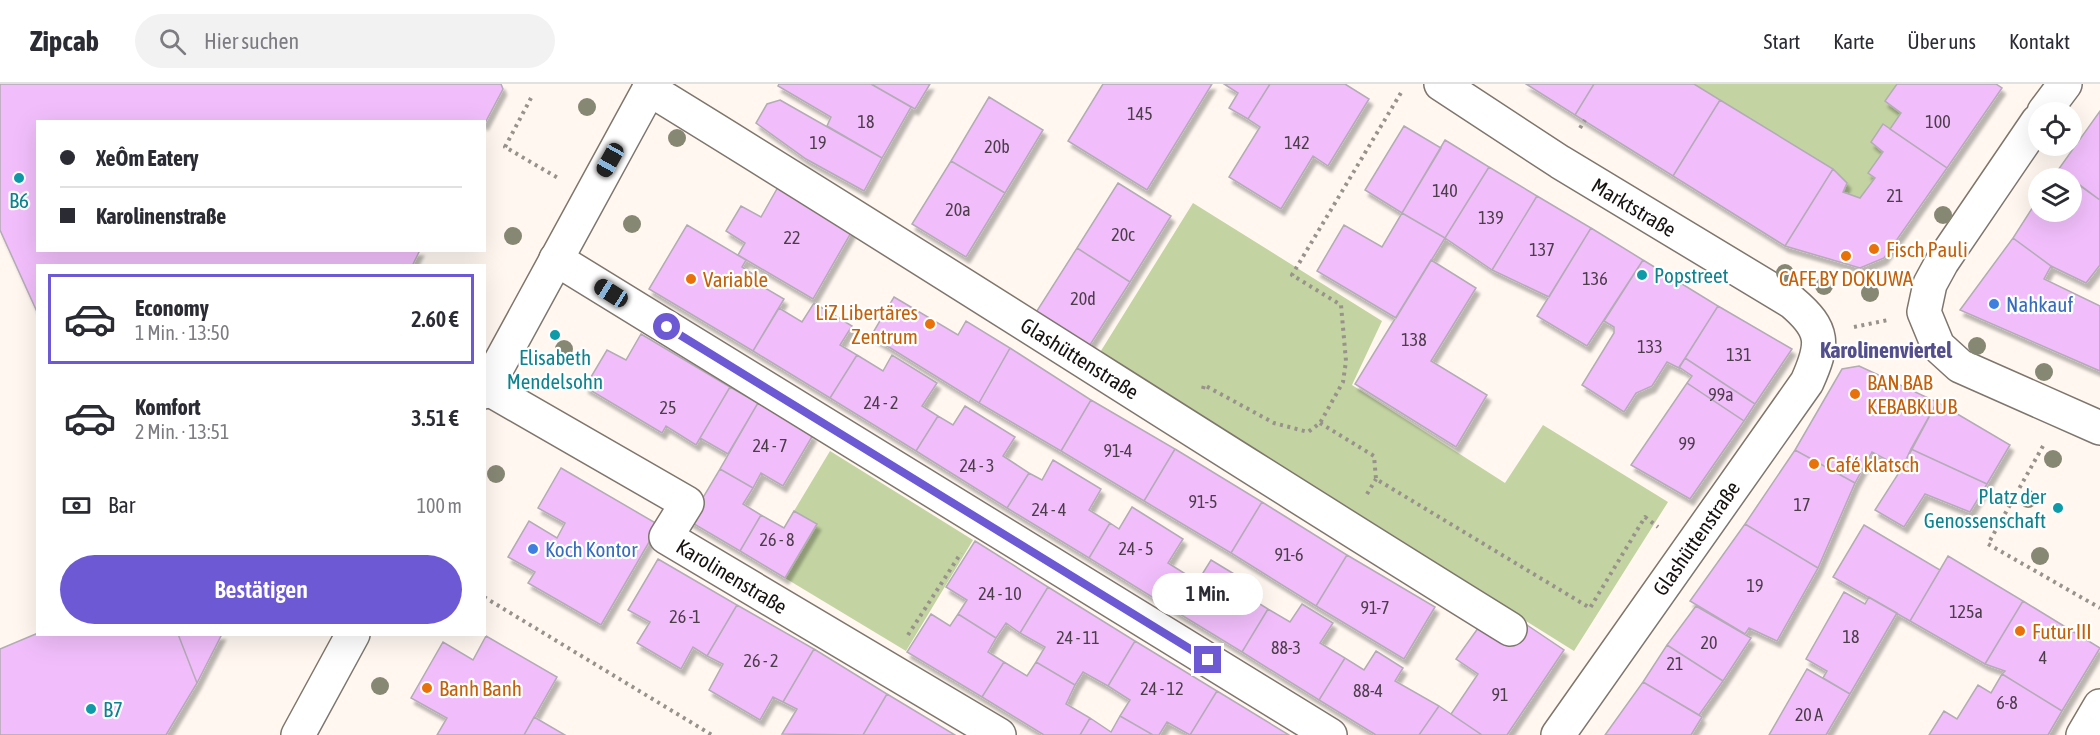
<!DOCTYPE html>
<html lang="de">
<meta charset="utf-8">
<style>
:root{--surface:#fff;--page:#f2f2f3;--text:#2b2b33;--muted:#7c7c81;--line:#e1e1e2;--accent:#6c59d3}
body{margin:0;font-family:"Asap Condensed",sans-serif;background:var(--page);color:var(--text);height:100vh;display:flex;flex-direction:column;font-size:22px;white-space:nowrap}
*{box-sizing:border-box;margin:0}
p{font-size:20px;color:var(--muted)}
.icon{flex:none;width:33px;height:33px;fill:none;stroke:currentColor;stroke-width:2;stroke-linecap:round;stroke-linejoin:round}
.map{position:relative;flex:1;overflow:hidden}
.side{position:absolute;left:36px;top:180px;width:450px;height:372px;display:flex;flex-direction:column;background:var(--surface);border-radius:0px;box-shadow:0 6px 24px #0002}
.side>*{flex:none}
.banner{position:absolute;left:36px;top:36px;width:450px;height:132px;border-radius:0px;box-shadow:0 6px 24px #0002;display:grid;align-content:center;height:132px;padding:0 24px;background:var(--surface)}
.tools{position:absolute;left:2028px;top:18px;display:grid;gap:12px}
.tools a{display:grid;place-items:center;width:54px;height:54px;border-radius:50%;background:var(--surface);box-shadow:0 6px 24px #0002;font-size:30px}
.end{position:absolute;width:27px;height:27px;margin:-14px;border:8px solid #6c59d3;background:#fff;box-shadow:0 0 0 3px #fff}
.from{border-radius:50%}
.bubble{position:absolute;height:42px;border-radius:21px;background:var(--surface);box-shadow:0 6px 24px #0002;font-size:20px;font-weight:600;line-height:42px;text-align:center}
.car{position:absolute;width:18px;height:36px;margin:-18px -9px;border-radius:8px;box-shadow:0 0 4px 2px #0007;background:linear-gradient(#222 24%,#8ab4d8 0 40%,#222 0 76%,#8ab4d8 0 86%,#222 0)}
.banner b{display:flex;align-items:center;gap:21px;height:57px;font-size:22px}
.banner b+b{border-top:2px solid var(--line)}
.banner i{width:15px;height:15px;background:var(--text)}
ul{padding:10px 0 0;list-style:none}
li{display:flex;align-items:center;gap:18px;height:90px;margin:0 12px 9px;padding:0 12px;border:3px solid transparent;border-radius:0px}
li div{flex:1}
li b{display:block;font-size:22px}
li em{font-style:normal;font-weight:600}
li.selected{border-color:var(--accent)}
li>.icon{width:54px;height:54px;stroke-width:1.5}
.pay{display:flex;align-items:center;gap:15px;height:66px;padding:0 24px;font-size:22px}
.pay p{margin-inline-start:auto}
.primary-button{display:flex;gap:12px;margin-top:auto;padding:12px 24px}
.primary-button a{flex:1;height:69px;border-radius:36px;background:var(--accent);color:#fff;font-size:24px;font-weight:600;line-height:69px;text-align:center}
header{display:flex;align-items:center;gap:36px;box-sizing:border-box;height:84px;padding:0 30px;background:var(--surface);border-bottom:2px solid var(--line)}
header strong{font-size:28px}
nav{display:flex;gap:33px;margin-inline-start:auto;font-size:21px}
.search{width:420px;height:54px;background:var(--page);display:flex;align-items:center;gap:15px;box-sizing:border-box;padding:0 21px;border-radius:33px;color:var(--muted);font-size:22px}
.map>svg:first-child{display:block}
.green{fill:#c3d3a1}
.building{fill:#f1befb;stroke:#b3abb5;stroke-width:1.5;filter:url(#shadow)}
.lines{fill:none;stroke-linecap:round;stroke-linejoin:round}
.minor-casing{stroke:#7e766d;stroke-width:36}
.major-casing{stroke:#7e766d;stroke-width:36}
.path{stroke:#98928d;stroke-width:4;stroke-dasharray:3 4.5;stroke-linecap:butt}
.minor{stroke:#fff;stroke-width:33}
.major{stroke:#fff;stroke-width:33}
.tree{fill:#878874}
.route{stroke:#6c59d3;stroke-width:8}
.culture-dot{fill:#0f9aa8;stroke:#fff;stroke-width:2}
.food-dot{fill:#e8710a;stroke:#fff;stroke-width:2}
.shop-dot{fill:#3f7fe0;stroke:#fff;stroke-width:2}
.labels{text-anchor:middle;dominant-baseline:central;stroke-width:4.5;stroke-linejoin:round;paint-order:stroke}
.number-label{font-size:18px;fill:#4c3d4a}
.culture-label{font-size:21px;fill:#0d838f;stroke:#fff}
.street-label{font-size:21px;fill:#15120f;stroke:#fff}
.food-label{font-size:21px;fill:#c56008;stroke:#fff;text-anchor:start}
.shop-label{font-size:21px;fill:#366cbe;stroke:#fff;text-anchor:start}
.neighbourhood-label{font-size:22px;font-weight:bold;fill:#534e8c;stroke:#fff}
</style>
<header>
<strong>Zipcab</strong>
<div class="search"><svg class="icon" aria-label="search" viewBox="0 0 24 24"><circle cx="10" cy="10" r="6"/><path d="M15 15l6 6"/></svg>Hier suchen</div>
<nav><a>Start</a><a>Karte</a><a>Über uns</a><a>Kontakt</a></nav>
</header>
<div class="map">
<svg width="2100" height="651" viewBox="0 0 2100 651">
<defs>
<filter id="shadow"><feDropShadow dx="3.5" dy="6" stdDeviation="1.5" flood-color="#0004"/></filter>
</defs>
<rect width="100%" height="100%" fill="#fff7f0"/>
<!-- green -->
<path class="green" d="M1694,0H1897L1901,29L1890,45L1883,40L1871,58L1883,68L1868,89L1875,94L1860,114L1843,108L1847,99L1833,85Z
M1193,119L1382,237L1352,301L1505,399L1543,341L1668,418L1574,567L1099,270Z
M830,367L973,456L906,567L785,494L817,440L794,427Z"/>
<!-- building -->
<path class="building" d="M0,0H501L503,5L484,41V38H38V166H420L412,182H38V230L0,146Z
M779,0H871L911,23L882,74L827,42L831,33L778,2Z
M871,0H930L915,25Z
M1103,0H1212L1147,106L1068,57Z
M1224,0H1270L1248,35L1229,24L1238,9Z
M1270,0H1345L1369,15L1328,82L1313,72L1281,125L1229,93L1260,43L1248,35Z
M1526,0H1594L1575,31Z
M1594,0H1694L1720,16L1673,92L1575,31Z
M1897,0H1996L2002,4L1947,84L1890,45L1901,29L1885,17Z
M989,13L1043,46L1005,109L951,77Z
M780,16L882,74L864,107L806,75L756,39L767,20Z
M1720,16L1833,85L1785,162L1673,92Z
M2100,27V116L2058,86Z
M1883,40L1947,84L1884,174L1860,184L1785,162L1833,85L1847,99L1843,108L1860,114L1875,94L1868,89L1883,68L1871,58Z
M1404,42L1441,64L1402,129L1365,106Z
M1445,56L1489,83L1445,154L1402,129Z
M951,77L1005,109L966,173L912,140Z
M1489,83L1537,112L1492,186L1445,154Z
M2072,95L2100,116V181L2086,199L2051,182L2013,154L2038,115V128H2072Z
M782,96L856,140L813,215L738,171L745,159L726,147L741,122L761,133Z
M1118,99L1171,132L1130,198L1077,164Z
M1537,112L1591,144L1549,213L1492,186Z
M1402,129L1445,154L1396,234L1317,187L1344,141L1382,163Z
M687,141L746,176L742,183L756,192L753,197L784,215L753,267L649,205Z
M1591,144L1643,176L1587,262L1537,232Z
M2013,154L2051,182L2044,195L2100,222V287L1960,226Z
M1077,164L1130,198L1088,264L1035,230Z
M1431,176L1476,204L1431,277L1487,311L1456,363L1355,300Z
M1643,176L1718,222L1679,284L1667,278L1652,302L1636,309L1624,328L1582,301L1614,249V243L1604,237Z
M894,213L958,251L966,237L1010,264L979,319L871,252Z
M814,219L852,242L840,261L857,271L830,314L753,267L779,224L802,238Z
M1718,222L1792,265L1755,320L1685,274Z
M641,250L730,303L696,361L666,342L662,349L585,303L607,266L626,276Z
M1010,264L1091,316L1061,367L979,319Z
M857,271L883,287L892,271L937,299L922,322L938,332L916,367L830,314Z
M1685,274L1755,320L1744,337L1687,299L1692,292L1679,283Z
M1859,282L1937,318L1902,384L1872,368L1855,399L1795,366L1842,285Z
M1687,299L1744,337L1690,415L1631,381Z
M730,303L758,319L728,370L700,354Z
M1091,316L1175,365L1144,417L1061,367Z
M1937,318L2010,361L1987,400L1911,365Z
M758,319L813,351L783,402L761,389L753,404L720,385Z
M965,322L1015,353L1003,372L1029,389L1007,424L916,367L938,332L953,341Z
M1175,365L1262,418L1231,469L1144,417Z
M1911,365L1987,400L1970,428L1925,410L1904,443L1875,426L1902,384Z
M1795,366L1855,399L1818,484L1745,440Z
M1053,376L1101,405L1089,426L1110,439L1089,474L1007,424L1029,389L1042,396Z
M561,384L659,441L601,541L528,499L535,488L508,473L529,437L557,454L565,439L538,424Z
M720,385L753,404L743,420L761,431L740,467L689,437Z
M1262,418L1347,471L1316,522L1231,469Z
M1132,423L1183,455L1168,479L1184,489L1165,521L1089,474L1110,439L1119,445Z
M794,427L817,440L785,494L740,467L761,431L784,444Z
M1745,440L1818,484L1777,557L1749,544L1745,550L1690,517Z
M1864,441L1940,486L1910,537L1833,493Z
M975,457L1048,503L1020,549L1006,539L996,554L958,530L967,516L946,503Z
M1347,471L1435,523L1404,575L1316,522Z
M1948,472L2023,517L1985,580L1910,537Z
M658,475L737,521L707,572L693,563L681,585L637,559L650,538L628,526Z
M1211,476L1254,502L1247,512L1268,525L1242,568L1165,521L1184,489L1198,497Z
M1048,503L1135,557L1108,602L1083,588L1075,601L1036,578L1045,563L1020,549Z
M1844,508L1865,520L1869,513L1897,529L1850,610L1823,594L1827,587L1806,575Z
M2023,517L2100,564L2062,627L2002,590L2005,587L1985,580Z
M1302,520L1333,539L1320,559L1345,574L1319,616L1242,568L1268,525L1290,538Z
M737,521L814,565L783,618L773,613L760,636L709,606L723,580L707,572Z
M1696,522L1751,554L1723,597L1667,561Z
M931,530L950,542L958,530L996,554L988,568L1004,578L982,613L907,568Z
M1518,535L1564,566L1507,651H1482L1451,630L1478,590L1456,575L1481,540Z
M38,549L178,550L197,599L166,651H0V565Z
M178,550H222L197,599Z
M486,552L557,593L524,651H437L447,634L411,614L443,558L473,576Z
M1135,557L1217,607L1190,651L1167,638L1159,651H1153L1120,632L1130,616L1108,602Z
M1667,561L1723,597L1699,631L1643,598Z
M814,565L887,610L863,651L782,650L797,625L783,618Z
M1376,567L1403,584L1395,597L1439,622L1419,651H1376L1319,616L1345,574L1364,586Z
M1004,578L1027,592L1036,578L1075,601L1066,620L1090,634L1080,651H1044L982,613Z
M1807,585L1850,610L1826,651H1769Z
M2002,590L2062,627L2048,651H1929L1944,627L1957,635L1978,601L1991,609Z
M1643,598L1702,633L1691,651H1605Z
M1217,607L1289,651H1190Z
M887,610L955,651H863Z
M1439,622L1451,630L1482,651H1419Z
M1120,632L1153,651H1080L1090,634L1111,648Z
M534,633L565,651H524Z"/>
<g class="lines">
<!-- minor casing -->
<g class="minor-casing">
<path id="minor" d="M1441,0L1560,78L1792,218C1825,246 1824,260 1807,298L1558,651
M649,5C938,182 1222,367 1510,545
M2044,28L2065,0
M2038,37L1942,178L1930,200L1924,228L1938,262L1960,282L2100,344
M556,175L1330,651
M487,304L687,419L666,453L999,651
M2083,651L2100,622"/>
</g>
<!-- major casing -->
<g class="major-casing">
<path id="major" d="M484,308L652,0
M298,651L353,550"/>
</g>
<!-- path -->
<path class="path" d="M531,14L505,63L558,94
M1580,44L1585,36
M1854,243L1888,236
M1203,305L1204,301L1274,339L1308,348L1320,339L1343,298L1346,277L1341,221L1292,191L1402,7
M1320,339L1374,372L1376,395L1590,524L1645,433L1658,443
M2043,362L1988,460L2100,524
M1367,410L1376,395
M484,513L712,651
M908,551L961,469"/>
<!-- minor -->
<use href="#minor" class="minor"/>
<!-- major -->
<use href="#major" class="major"/>
</g>
<!-- trees -->
<g class="tree">
<circle cx="587" cy="23" r="9"/>
<circle cx="677" cy="54" r="9"/>
<circle cx="1943" cy="131" r="9"/>
<circle cx="632" cy="140" r="9"/>
<circle cx="513" cy="152" r="9"/>
<circle cx="1785" cy="189" r="9"/>
<circle cx="1824" cy="202" r="9"/>
<circle cx="1870" cy="209" r="9"/>
<circle cx="1977" cy="262" r="9"/>
<circle cx="564" cy="265" r="9"/>
<circle cx="2044" cy="288" r="9"/>
<circle cx="2053" cy="375" r="9"/>
<circle cx="496" cy="390" r="9"/>
<circle cx="2028" cy="415" r="9"/>
<circle cx="2040" cy="472" r="9"/>
<circle cx="380" cy="602" r="9"/>
</g>
<g class="lines">
<!-- route -->
<path class="route" d="M667,243L1208,576"/>
</g>
<!-- markers -->
<g class="culture-dot">
<circle cx="19" cy="94" r="6"/>
<circle cx="1642" cy="191" r="6"/>
<circle cx="555" cy="251" r="6"/>
<circle cx="2058" cy="424" r="6"/>
<circle cx="91" cy="625" r="6"/>
</g>
<g class="food-dot">
<circle cx="1874" cy="165" r="6"/>
<circle cx="1846" cy="172" r="6"/>
<circle cx="691" cy="195" r="6"/>
<circle cx="930" cy="240" r="6"/>
<circle cx="1855" cy="310" r="6"/>
<circle cx="1814" cy="380" r="6"/>
<circle cx="2020" cy="547" r="6"/>
<circle cx="427" cy="604" r="6"/>
</g>
<g class="shop-dot">
<circle cx="1994" cy="220" r="6"/>
<circle cx="533" cy="465" r="6"/>
</g>
<g class="labels">
<!-- number labels -->
<g class="number-label">
<text x="1140" y="29">145</text>
<text x="866" y="37">18</text>
<text x="1938" y="37">100</text>
<text x="818" y="58">19</text>
<text x="1297" y="58">142</text>
<text x="997" y="62">20b</text>
<text x="1445" y="106">140</text>
<text x="1895" y="111">21</text>
<text x="958" y="125">20a</text>
<text x="1491" y="133">139</text>
<text x="1123" y="150">20c</text>
<text x="792" y="153">22</text>
<text x="1542" y="165">137</text>
<text x="1595" y="194">136</text>
<text x="1083" y="214">20d</text>
<text x="1414" y="255">138</text>
<text x="1650" y="262">133</text>
<text x="1739" y="270">131</text>
<text x="1721" y="310">99a</text>
<text x="881" y="318">24 - 2</text>
<text x="668" y="323">25</text>
<text x="1687" y="359">99</text>
<text x="770" y="361">24 - 7</text>
<text x="1118" y="366">91-4</text>
<text x="977" y="381">24 - 3</text>
<text x="1203" y="417">91-5</text>
<text x="1802" y="420">17</text>
<text x="1049" y="425">24 - 4</text>
<text x="777" y="455">26 - 8</text>
<text x="1136" y="464">24 - 5</text>
<text x="1289" y="470">91-6</text>
<text x="1755" y="501">19</text>
<text x="1000" y="509">24 - 10</text>
<text x="1375" y="523">91-7</text>
<text x="1966" y="527">125a</text>
<text x="685" y="532">26 -1</text>
<text x="1851" y="552">18</text>
<text x="1078" y="553">24 - 11</text>
<text x="1709" y="558">20</text>
<text x="1286" y="563">88-3</text>
<text x="2043" y="573">4</text>
<text x="761" y="576">26 - 2</text>
<text x="1675" y="579">21</text>
<text x="1162" y="604">24 - 12</text>
<text x="1368" y="606">88-4</text>
<text x="1500" y="610">91</text>
<text x="2007" y="618">6-8</text>
<text x="1809" y="630">20 A</text>
</g>
<!-- culture labels -->
<g class="culture-label">
<text x="19" y="116">B6</text>
<text x="1654" y="191" text-anchor="start">Popstreet</text>
<text x="555" y="273">Elisabeth<tspan x="555" dy="24">Mendelsohn</tspan></text>
<text x="2046" y="412" text-anchor="end">Platz der<tspan x="2046" dy="24">Genossenschaft</tspan></text>
<text x="103" y="625" text-anchor="start">B7</text>
</g>
<!-- street labels -->
<g class="street-label">
<text transform="translate(1634 123) rotate(31)">Marktstraße</text>
<text transform="translate(1080 274) rotate(32)">Glashüttenstraße</text>
<text transform="translate(1696 454) rotate(-55)">Glashüttenstraße</text>
<text transform="translate(732 492) rotate(31)">Karolinenstraße</text>
</g>
<!-- food labels -->
<g class="food-label">
<text x="1886" y="165">Fisch Pauli</text>
<text x="1846" y="194" text-anchor="middle">CAFE BY DOKUWA</text>
<text x="703" y="195">Variable</text>
<text x="918" y="228" text-anchor="end">LiZ Libertäres<tspan x="918" dy="24">Zentrum</tspan></text>
<text x="1867" y="298">BAN BAB<tspan x="1867" dy="24">KEBABKLUB</tspan></text>
<text x="1826" y="380">Café klatsch</text>
<text x="2032" y="547">Futur III</text>
<text x="439" y="604">Banh Banh</text>
</g>
<!-- shop labels -->
<g class="shop-label">
<text x="2006" y="220">Nahkauf</text>
<text x="545" y="465">Koch Kontor</text>
</g>
<!-- neighbourhood labels -->
<g class="neighbourhood-label">
<text x="1886" y="266">Karolinenviertel</text>
</g>
</g>
</svg>
<div class="tools">
<a><svg class="icon" aria-label="locate" viewBox="0 0 24 24"><circle cx="12" cy="12" r="6"/><path d="M12 2v4M12 18v4M2 12h4M18 12h4"/></svg></a>
<a><svg class="icon" aria-label="layers" viewBox="0 0 24 24"><path d="M12 4l9 5-9 5-9-5zM3 14l9 5 9-5"/></svg></a>
</div>
<i class="end from" style="left:667px;top:243px"></i>
<i class="end" style="left:1208px;top:576px"></i>
<div class="bubble" style="left:1152px;top:489px;width:111px">1 Min.</div>
<i class="car" style="left:610px;top:76px;rotate:209deg"></i>
<i class="car" style="left:611px;top:209px;rotate:302deg"></i>
<div class="banner">
<b><i class="from"></i>XeÔm Eatery</b>
<b><i></i>Karolinenstraße</b>
</div>
<section class="side">
<ul>
<li class="selected"><svg class="icon" aria-label="car" viewBox="0 0 24 24"><path d="M5 17H2v-5l4-1 3-4h7l3 4 3 1v5h-3M9 17h6M6 11h13"/><circle cx="7" cy="17" r="2"/><circle cx="17" cy="17" r="2"/></svg><div><b>Economy</b><p>1 Min. · 13:50</p></div><em>2.60 €</em></li>
<li><svg class="icon" aria-label="car" viewBox="0 0 24 24"><path d="M5 17H2v-5l4-1 3-4h7l3 4 3 1v5h-3M9 17h6M6 11h13"/><circle cx="7" cy="17" r="2"/><circle cx="17" cy="17" r="2"/></svg><div><b>Komfort</b><p>2 Min. · 13:51</p></div><em>3.51 €</em></li>
</ul>
<div class="pay"><svg class="icon" aria-label="cash" viewBox="0 0 24 24"><path d="M3 7h18v10H3z"/><circle cx="12" cy="12" r="2"/></svg>Bar<p>100 m</p></div>
<div class="primary-button"><a>Bestätigen</a></div>
</section>
</div>
